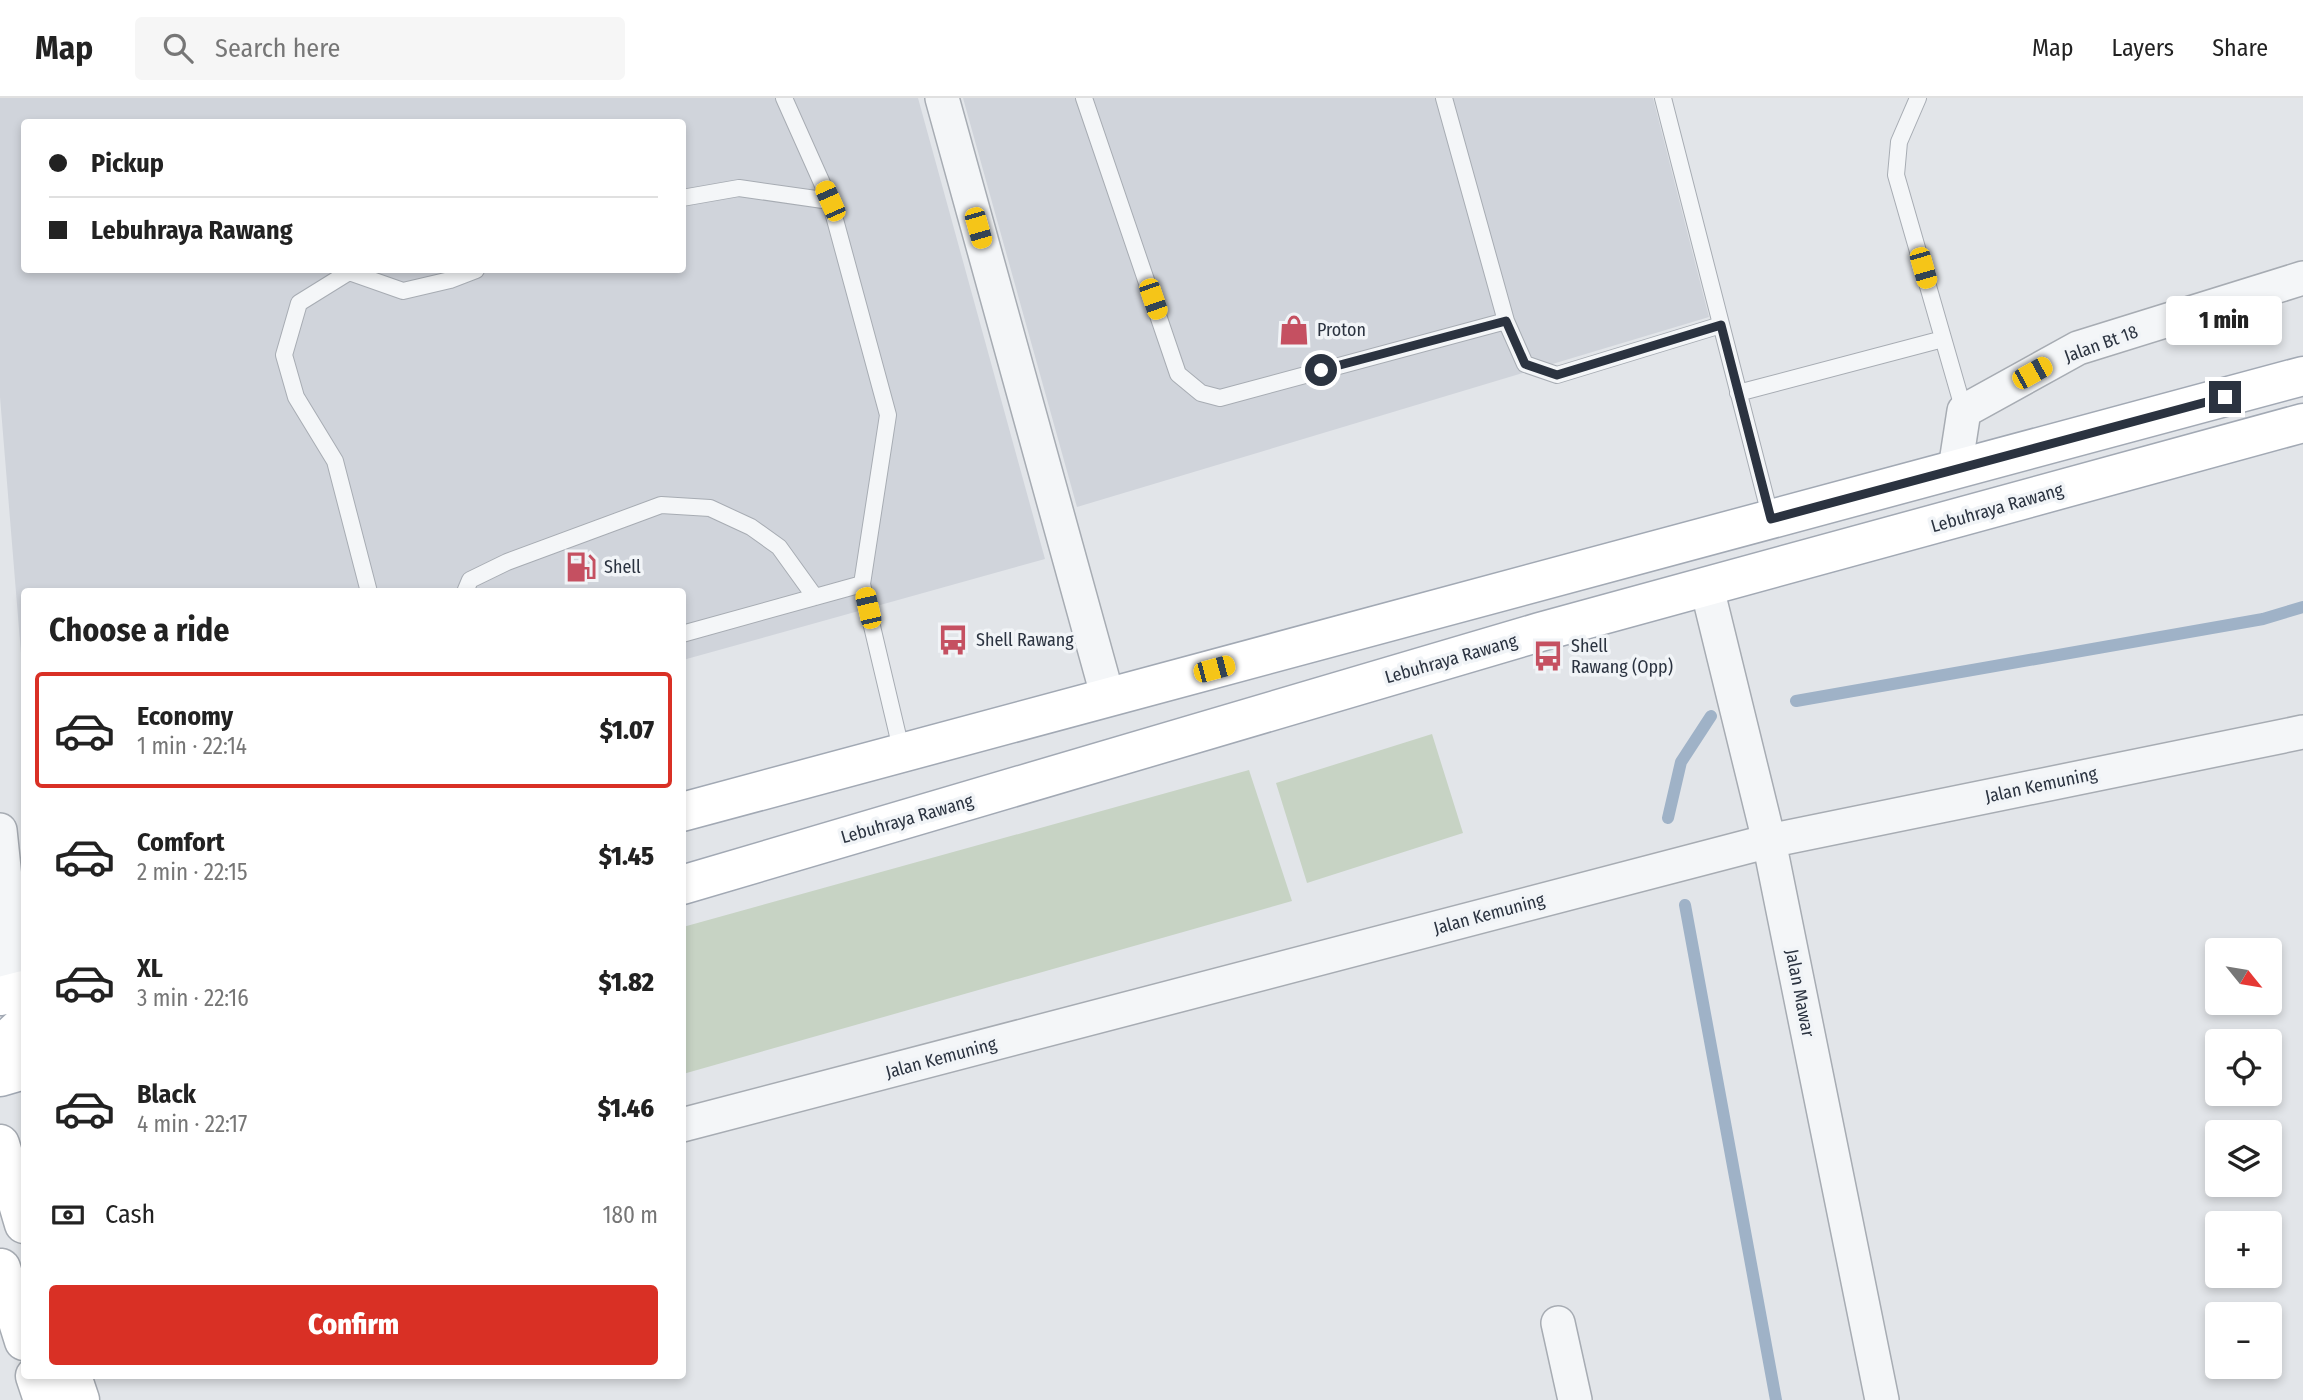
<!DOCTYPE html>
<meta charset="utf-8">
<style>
:root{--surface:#fff;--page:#f6f6f6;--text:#222;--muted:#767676;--line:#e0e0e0;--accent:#d93025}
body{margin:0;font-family:"Fira Sans Condensed",sans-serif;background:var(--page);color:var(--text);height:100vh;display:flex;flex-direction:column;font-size:26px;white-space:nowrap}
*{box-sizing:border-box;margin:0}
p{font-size:23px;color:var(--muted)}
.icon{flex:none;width:38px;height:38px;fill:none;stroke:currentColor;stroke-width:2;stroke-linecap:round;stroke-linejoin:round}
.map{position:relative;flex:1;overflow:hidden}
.drawer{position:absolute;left:21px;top:490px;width:665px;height:791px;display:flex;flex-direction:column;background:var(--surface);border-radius:7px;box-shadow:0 4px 10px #0003}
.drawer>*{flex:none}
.top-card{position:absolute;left:21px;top:21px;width:665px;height:154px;border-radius:7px;box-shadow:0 4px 10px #0003;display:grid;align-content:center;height:154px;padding:0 28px;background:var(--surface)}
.needle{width:46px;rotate:120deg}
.controls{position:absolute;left:2205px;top:840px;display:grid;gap:14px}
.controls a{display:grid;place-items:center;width:77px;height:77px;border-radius:7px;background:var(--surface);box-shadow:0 4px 10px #0003;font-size:35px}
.end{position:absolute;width:32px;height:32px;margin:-16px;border:9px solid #2b3340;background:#fff;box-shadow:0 0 0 4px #fff}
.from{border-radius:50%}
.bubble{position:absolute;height:49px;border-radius:7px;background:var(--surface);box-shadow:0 4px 10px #0003;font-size:23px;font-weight:800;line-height:49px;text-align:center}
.car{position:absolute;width:21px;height:42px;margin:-21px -10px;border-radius:9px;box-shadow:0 0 5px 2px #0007;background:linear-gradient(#f5c518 24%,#345 0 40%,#f5c518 0 76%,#345 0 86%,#f5c518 0)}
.top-card b{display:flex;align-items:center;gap:24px;height:66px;font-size:26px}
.top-card b+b{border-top:2px solid var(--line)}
.top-card i{width:18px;height:18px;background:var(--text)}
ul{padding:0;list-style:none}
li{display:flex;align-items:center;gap:21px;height:116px;margin:0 14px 10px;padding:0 14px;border:4px solid transparent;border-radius:7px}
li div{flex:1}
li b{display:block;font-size:26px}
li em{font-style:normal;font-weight:800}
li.current{border-color:var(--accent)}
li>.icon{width:63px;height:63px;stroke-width:1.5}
h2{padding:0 28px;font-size:32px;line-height:84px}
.pay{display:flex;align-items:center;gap:18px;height:77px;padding:0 28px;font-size:26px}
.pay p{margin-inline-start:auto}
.cta{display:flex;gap:14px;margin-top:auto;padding:14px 28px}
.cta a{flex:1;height:80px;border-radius:7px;background:var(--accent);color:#fff;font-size:28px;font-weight:800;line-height:80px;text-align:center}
header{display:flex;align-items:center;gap:42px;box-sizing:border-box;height:98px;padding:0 35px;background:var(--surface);border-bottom:2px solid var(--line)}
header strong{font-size:33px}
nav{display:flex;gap:38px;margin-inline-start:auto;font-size:24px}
.search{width:490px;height:63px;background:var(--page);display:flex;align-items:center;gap:18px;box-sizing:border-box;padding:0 24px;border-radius:7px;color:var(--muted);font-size:26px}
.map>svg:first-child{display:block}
.built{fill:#d0d4db;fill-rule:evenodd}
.green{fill:#c7d3c4}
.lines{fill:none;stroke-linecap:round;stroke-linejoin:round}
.stream{stroke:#9fb2c7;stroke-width:12}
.lane-casing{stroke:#a7acb3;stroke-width:18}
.street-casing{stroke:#a7acb3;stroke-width:36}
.secondary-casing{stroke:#a7acb3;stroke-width:41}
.primary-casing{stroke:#a2a9b4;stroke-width:41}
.lane{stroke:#f4f6f8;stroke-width:16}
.street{stroke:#f4f6f8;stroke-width:33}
.secondary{stroke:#fff;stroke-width:38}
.primary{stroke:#fff;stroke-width:38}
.route{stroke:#2b3340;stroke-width:9}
.labels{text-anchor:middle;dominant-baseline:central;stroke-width:7;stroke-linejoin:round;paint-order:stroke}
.poi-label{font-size:18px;fill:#2b3340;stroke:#f1f4f7;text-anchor:start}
.street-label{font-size:18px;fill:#2b3340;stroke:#f1f4f7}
</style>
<header>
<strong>Map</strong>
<div class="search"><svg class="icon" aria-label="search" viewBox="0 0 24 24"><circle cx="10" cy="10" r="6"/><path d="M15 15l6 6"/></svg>Search here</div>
<nav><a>Map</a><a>Layers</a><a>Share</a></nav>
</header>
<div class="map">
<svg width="2303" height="1302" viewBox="0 0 2303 1302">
<rect width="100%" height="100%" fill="#e2e5e9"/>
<!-- built -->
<path class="built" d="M0,0H918L1045,461L683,562L682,494H24V592L0,299ZM24,24H682V172H24Z
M963,0H1653L1709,219L1077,409Z"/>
<!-- green -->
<path class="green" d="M1432,636L1463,735L1307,785L1276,685Z
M1249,672L1292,803L683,976V829Z"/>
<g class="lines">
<!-- stream -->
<path class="stream" d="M1796,603L2263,521L2303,509
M1668,720L1681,664L1711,618
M1685,807L1776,1302"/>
<!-- lane casing -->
<g class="lane-casing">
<path id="lane" d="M784,0L830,103
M1084,0L1178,276L1201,295L1220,300L1506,223
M1444,0L1506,223L1525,266L1557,277L1721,227
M1663,0L1771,421
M1918,0L1899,44L1896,77L1964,313
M682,100L739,90L830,103L888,317L862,486L902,655
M1738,295L1943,241
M369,494L335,363L296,299L284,257L299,205L349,174L403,193L450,182L476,172
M465,494L470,482L507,464L661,407L710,410L751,429L779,449L815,499
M682,536L862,486"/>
</g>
<!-- street casing -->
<g class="street-casing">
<path id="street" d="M942,0L1108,600
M1955,371L1964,313L2078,250L2303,180
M1707,490L1769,743L1882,1302
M0,732L17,894
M682,1027L1769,743L2303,634
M1558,1225L1575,1302"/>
</g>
<!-- secondary casing -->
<g class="secondary-casing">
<path id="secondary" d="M0,1046L24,1126
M1,1170L24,1243
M35,1278L43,1302
M72,1278L80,1302"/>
</g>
<!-- primary casing -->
<g class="primary-casing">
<path id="primary" d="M682,714L2303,278
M682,787L1540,534L2303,325
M0,898L24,892
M0,948L24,926
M0,979L24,972
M0,1187L11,1202"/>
</g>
<!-- lane -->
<use href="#lane" class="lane"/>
<!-- street -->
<use href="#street" class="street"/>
<!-- secondary -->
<use href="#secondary" class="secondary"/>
<!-- primary -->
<use href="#primary" class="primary"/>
</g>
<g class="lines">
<!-- route -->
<path class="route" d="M1321,272L1506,223L1525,266L1557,277L1721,227L1771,421L2225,299"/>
</g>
<!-- icons -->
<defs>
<g id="shop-bare" transform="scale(2.415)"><path d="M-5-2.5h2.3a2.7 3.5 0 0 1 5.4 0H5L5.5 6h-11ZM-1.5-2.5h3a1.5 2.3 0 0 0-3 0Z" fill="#c55061" stroke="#f1f4f7" stroke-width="2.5" paint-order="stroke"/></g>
<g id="fuel-bare" transform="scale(2.415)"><path d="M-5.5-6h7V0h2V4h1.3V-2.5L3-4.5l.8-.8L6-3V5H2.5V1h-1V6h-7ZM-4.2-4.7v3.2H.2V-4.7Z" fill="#c55061" stroke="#f1f4f7" stroke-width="2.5" paint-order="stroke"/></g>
<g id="bus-bare" transform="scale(2.415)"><path d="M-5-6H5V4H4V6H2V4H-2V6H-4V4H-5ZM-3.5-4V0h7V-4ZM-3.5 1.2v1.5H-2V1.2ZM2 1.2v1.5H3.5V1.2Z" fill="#c55061" stroke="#f1f4f7" stroke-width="2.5" paint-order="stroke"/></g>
</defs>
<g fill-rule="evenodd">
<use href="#shop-bare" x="1294" y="232"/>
<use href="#fuel-bare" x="581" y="469"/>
<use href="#bus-bare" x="953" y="542"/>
<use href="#bus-bare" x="1548" y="558"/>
</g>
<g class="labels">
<!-- poi labels -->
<g class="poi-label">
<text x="1317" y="232">Proton</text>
<text x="604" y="469">Shell</text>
<text x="976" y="542">Shell Rawang</text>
<text x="1571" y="548">Shell<tspan x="1571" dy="21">Rawang (Opp)</tspan></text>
</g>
<!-- street labels -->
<g class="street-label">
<text transform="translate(2101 246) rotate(-20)">Jalan Bt 18</text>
<text transform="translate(1997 410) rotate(-16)">Lebuhraya Rawang</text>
<text transform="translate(1451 561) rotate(-16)">Lebuhraya Rawang</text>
<text transform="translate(2041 687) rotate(-12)">Jalan Kemuning</text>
<text transform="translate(907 721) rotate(-16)">Lebuhraya Rawang</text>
<text transform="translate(1489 816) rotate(-15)">Jalan Kemuning</text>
<text transform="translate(1800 895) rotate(79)">Jalan Mawar</text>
<text transform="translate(941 960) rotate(-15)">Jalan Kemuning</text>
</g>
</g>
</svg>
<div class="controls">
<a><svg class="needle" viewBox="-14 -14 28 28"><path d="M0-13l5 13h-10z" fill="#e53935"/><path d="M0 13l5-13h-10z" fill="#767676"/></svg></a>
<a><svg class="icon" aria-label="locate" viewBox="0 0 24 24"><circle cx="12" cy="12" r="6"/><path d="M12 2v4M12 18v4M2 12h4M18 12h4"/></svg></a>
<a><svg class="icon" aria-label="layers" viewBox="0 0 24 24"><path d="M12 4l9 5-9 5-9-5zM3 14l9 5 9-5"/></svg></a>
<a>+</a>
<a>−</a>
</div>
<i class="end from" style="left:1321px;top:272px"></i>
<i class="end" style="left:2225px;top:299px"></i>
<div class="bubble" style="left:2166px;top:198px;width:116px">1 min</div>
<i class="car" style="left:830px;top:103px;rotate:336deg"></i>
<i class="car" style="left:978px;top:130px;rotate:164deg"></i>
<i class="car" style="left:1923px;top:170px;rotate:164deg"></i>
<i class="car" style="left:1153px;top:201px;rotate:161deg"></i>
<i class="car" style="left:2032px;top:275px;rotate:61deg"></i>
<i class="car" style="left:868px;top:510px;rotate:347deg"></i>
<i class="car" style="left:1214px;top:571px;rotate:75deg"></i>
<div class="top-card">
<b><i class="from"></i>Pickup</b>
<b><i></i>Lebuhraya Rawang</b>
</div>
<section class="drawer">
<h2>Choose a ride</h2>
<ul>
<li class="current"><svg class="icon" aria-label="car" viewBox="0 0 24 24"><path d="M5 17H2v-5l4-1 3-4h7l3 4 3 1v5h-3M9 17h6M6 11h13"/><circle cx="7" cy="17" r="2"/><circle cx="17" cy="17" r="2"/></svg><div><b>Economy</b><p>1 min · 22:14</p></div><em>$1.07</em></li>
<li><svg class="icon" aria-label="car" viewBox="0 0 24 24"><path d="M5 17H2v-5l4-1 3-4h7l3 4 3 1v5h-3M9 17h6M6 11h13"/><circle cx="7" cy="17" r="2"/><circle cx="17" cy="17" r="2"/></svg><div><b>Comfort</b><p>2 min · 22:15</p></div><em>$1.45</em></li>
<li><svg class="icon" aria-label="car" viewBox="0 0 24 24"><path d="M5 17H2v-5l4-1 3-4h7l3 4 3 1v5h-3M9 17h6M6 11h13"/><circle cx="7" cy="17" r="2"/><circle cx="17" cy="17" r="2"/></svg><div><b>XL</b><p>3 min · 22:16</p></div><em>$1.82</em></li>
<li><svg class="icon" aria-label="car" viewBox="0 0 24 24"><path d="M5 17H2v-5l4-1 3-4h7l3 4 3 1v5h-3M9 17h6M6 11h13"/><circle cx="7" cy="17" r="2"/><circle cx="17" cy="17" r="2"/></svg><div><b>Black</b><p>4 min · 22:17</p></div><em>$1.46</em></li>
</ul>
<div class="pay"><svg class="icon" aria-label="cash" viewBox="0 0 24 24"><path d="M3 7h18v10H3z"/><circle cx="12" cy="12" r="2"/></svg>Cash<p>180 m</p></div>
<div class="cta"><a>Confirm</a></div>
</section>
</div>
